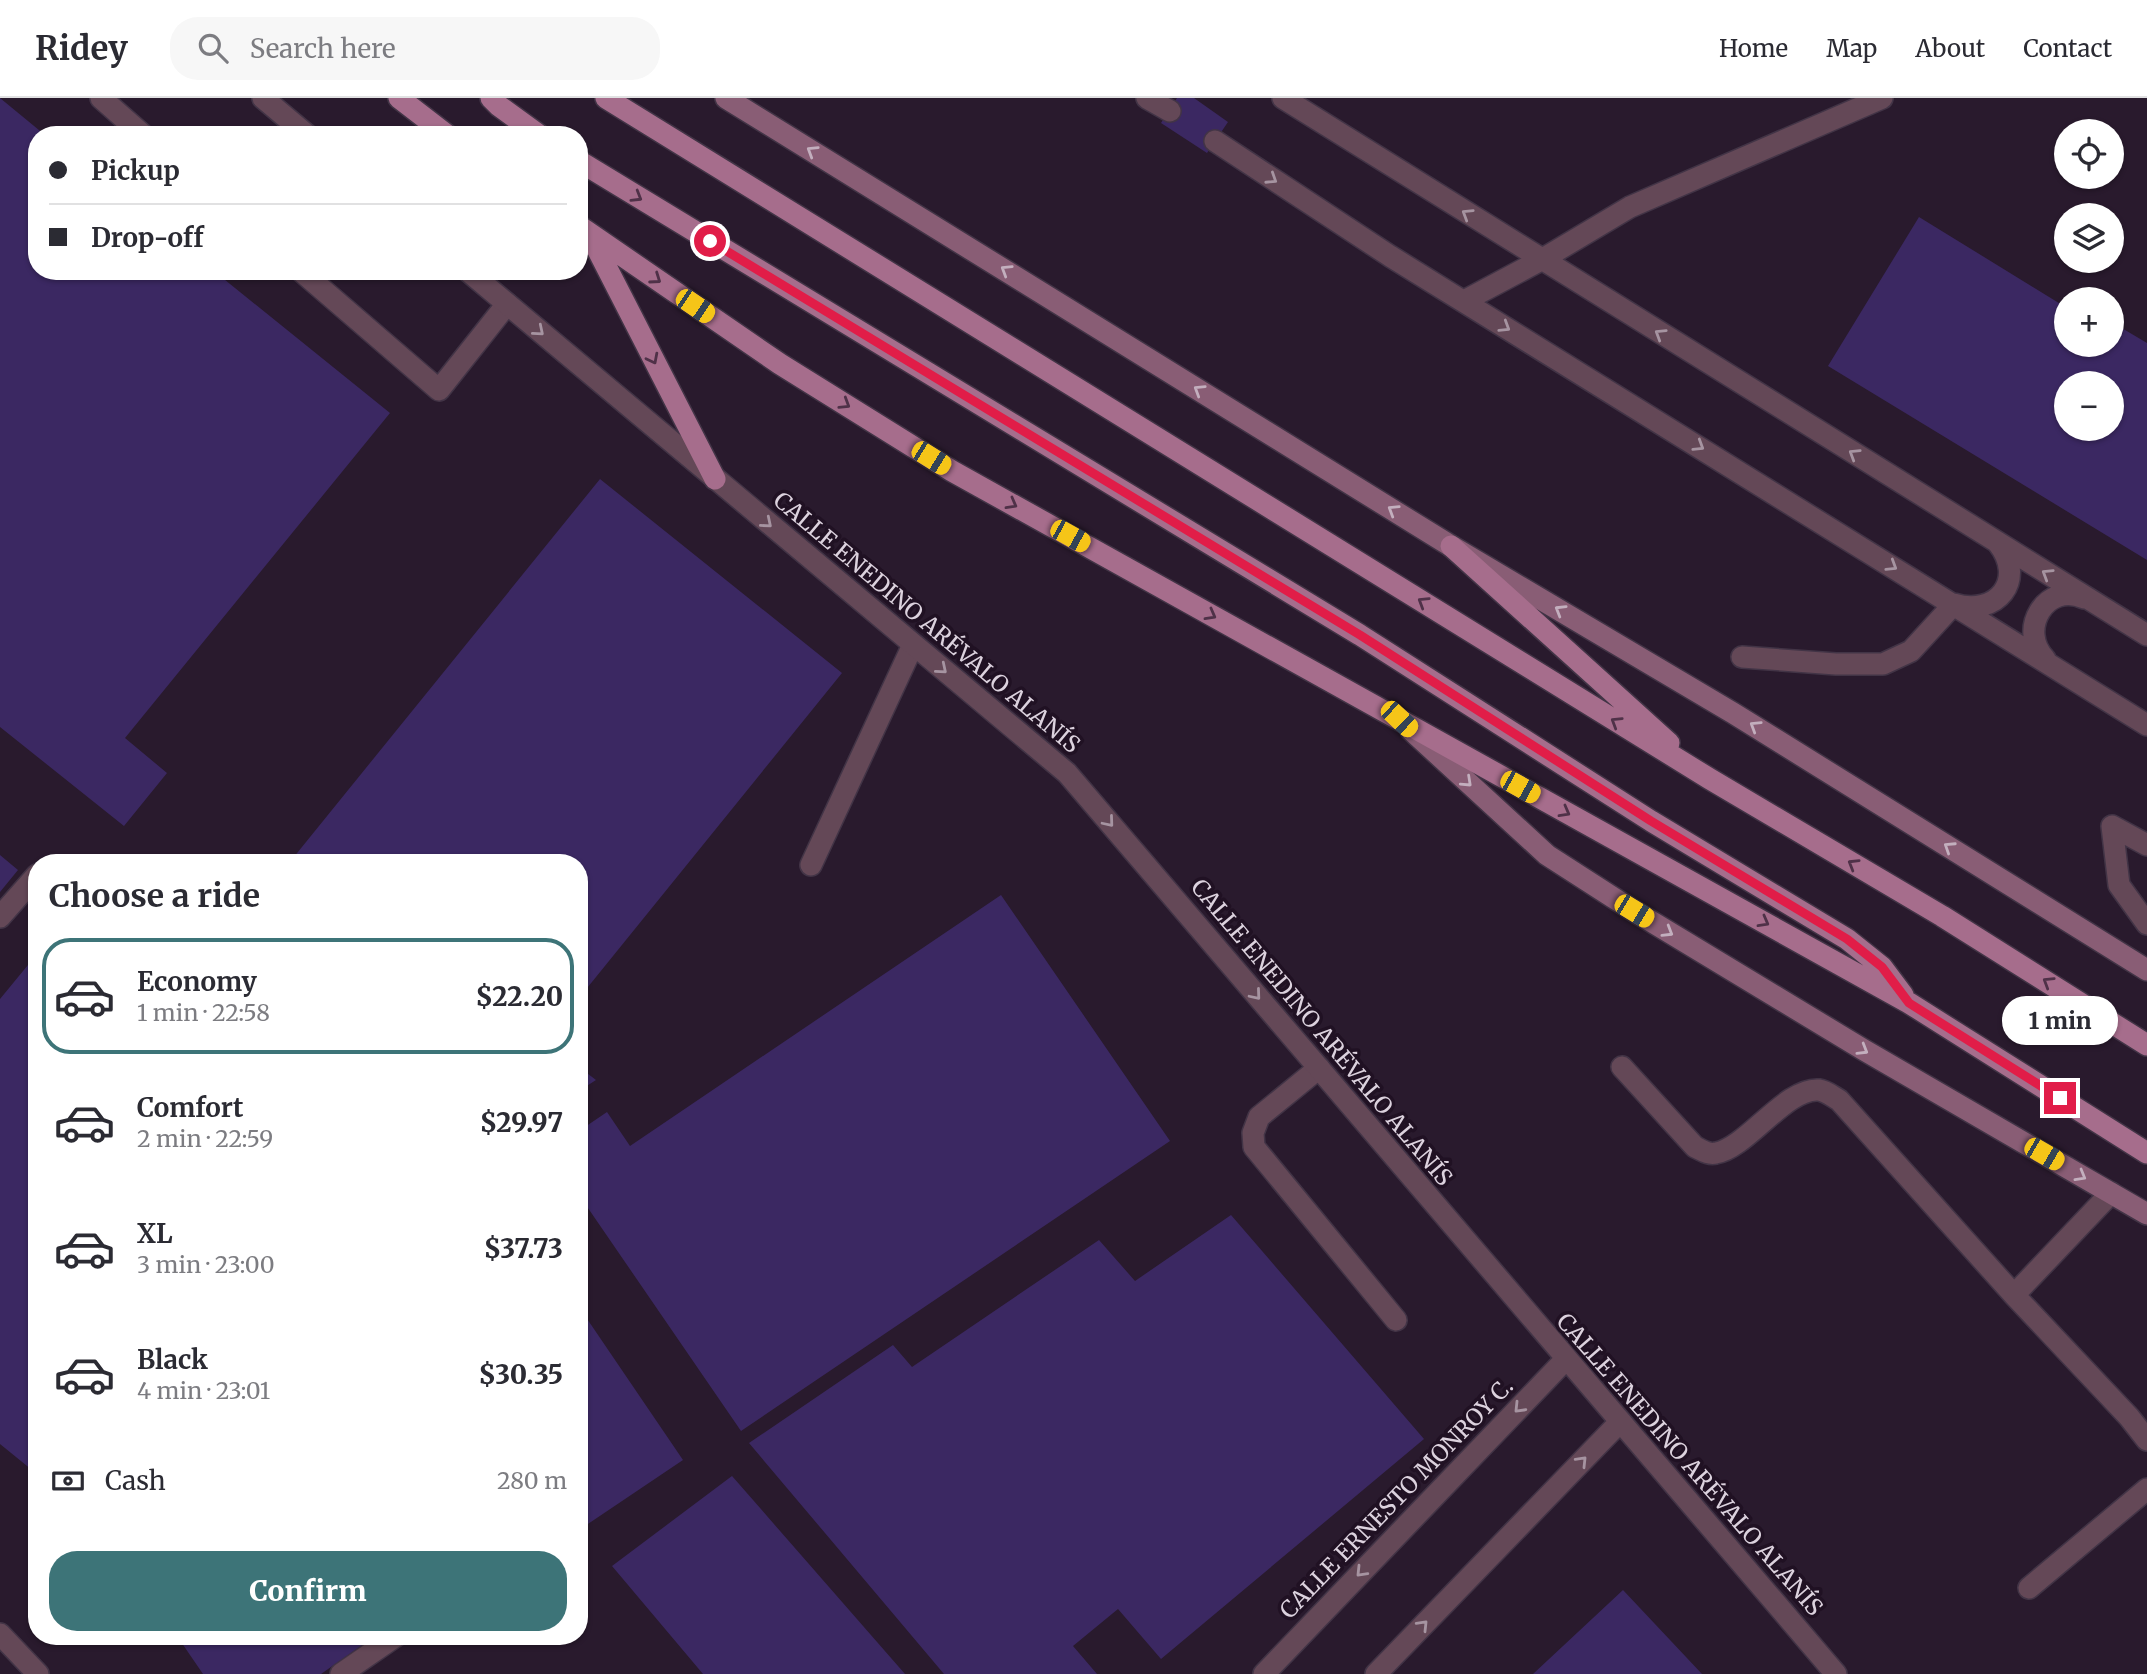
<!DOCTYPE html>
<meta charset="utf-8">
<style>
:root{--surface:#fff;--page:#f7f7f7;--text:#2b2b33;--muted:#7c7c81;--line:#e1e1e2;--accent:#3d7478}
body{margin:0;font-family:Merriweather,serif;background:var(--page);color:var(--text);height:100vh;display:flex;flex-direction:column;font-size:26px;white-space:nowrap}
*{box-sizing:border-box;margin:0}
p{font-size:23px;color:var(--muted)}
.icon{flex:none;width:38px;height:38px;fill:none;stroke:currentColor;stroke-width:2;stroke-linecap:round;stroke-linejoin:round}
.map{position:relative;flex:1;overflow:hidden}
.drawer{position:absolute;left:28px;top:756px;width:560px;height:791px;display:flex;flex-direction:column;background:var(--surface);border-radius:28px;box-shadow:0 2px 5px #0004}
.drawer>*{flex:none}
.top-card{position:absolute;left:28px;top:28px;width:560px;height:154px;border-radius:28px;box-shadow:0 2px 5px #0004;display:grid;align-content:center;height:154px;padding:0 21px;background:var(--surface)}
.controls{position:absolute;left:2054px;top:21px;display:grid;gap:14px}
.controls a{display:grid;place-items:center;width:70px;height:70px;border-radius:50%;background:var(--surface);box-shadow:0 2px 5px #0004;font-size:35px}
.end{position:absolute;width:32px;height:32px;margin:-16px;border:9px solid #e11d48;background:#fff;box-shadow:0 0 0 4px #fff}
.from{border-radius:50%}
.bubble{position:absolute;height:49px;border-radius:24px;background:var(--surface);box-shadow:0 2px 5px #0004;font-size:23px;font-weight:800;line-height:49px;text-align:center}
.car{position:absolute;width:21px;height:42px;margin:-21px -10px;border-radius:9px;box-shadow:0 0 5px 2px #0007;background:linear-gradient(#f5c518 24%,#345 0 40%,#f5c518 0 76%,#345 0 86%,#f5c518 0)}
.top-card b{display:flex;align-items:center;gap:24px;height:66px;font-size:26px}
.top-card b+b{border-top:2px solid var(--line)}
.top-card i{width:18px;height:18px;background:var(--text)}
ul{padding:0;list-style:none}
li{display:flex;align-items:center;gap:21px;height:116px;margin:0 14px 10px;padding:0 7px;border:4px solid transparent;border-radius:28px}
li div{flex:1}
li b{display:block;font-size:26px}
li em{font-style:normal;font-weight:800}
li.on{border-color:var(--accent)}
li>.icon{width:63px;height:63px;stroke-width:1.5}
h2{padding:0 21px;font-size:32px;line-height:84px}
.pay{display:flex;align-items:center;gap:18px;height:77px;padding:0 21px;font-size:26px}
.pay p{margin-inline-start:auto}
.cta{display:flex;gap:14px;margin-top:auto;padding:14px 21px}
.cta a{flex:1;height:80px;border-radius:28px;background:var(--accent);color:#fff;font-size:28px;font-weight:800;line-height:80px;text-align:center}
header{display:flex;align-items:center;gap:42px;box-sizing:border-box;height:98px;padding:0 35px;background:var(--surface);border-bottom:2px solid var(--line)}
header strong{font-size:33px}
nav{display:flex;gap:38px;margin-inline-start:auto;font-size:24px}
.search{width:490px;height:63px;background:var(--page);display:flex;align-items:center;gap:18px;box-sizing:border-box;padding:0 24px;border-radius:28px;color:var(--muted);font-size:26px}
.map>svg:first-child{display:block}
.building{fill:#3b2862;fill-rule:evenodd}
.lines{fill:none;stroke-linecap:round;stroke-linejoin:round}
.lane-casing{stroke:#423446;stroke-width:24}
.street-casing{stroke:#423446;stroke-width:24}
.secondary-casing{stroke:#423446;stroke-width:24}
.primary-casing{stroke:#423446;stroke-width:24}
.lane{stroke:#644857;stroke-width:21}
.street{stroke:#644857;stroke-width:21}
.secondary{stroke:#895d75;stroke-width:21}
.primary{stroke:#a66d8c;stroke-width:21}
.oneway{stroke:#c3afbe}
.oneway2{stroke:#a694a1}
.oneway3{stroke:#4f3148}
.route{stroke:#e11d48;stroke-width:9}
.labels{text-anchor:middle;dominant-baseline:central;stroke-width:7;stroke-linejoin:round;paint-order:stroke}
.street-label{font-size:23px;fill:#dcd2de;stroke:#201123}
</style>
<header>
<strong>Ridey</strong>
<div class="search"><svg class="icon" aria-label="search" viewBox="0 0 24 24"><circle cx="10" cy="10" r="6"/><path d="M15 15l6 6"/></svg>Search here</div>
<nav><a>Home</a><a>Map</a><a>About</a><a>Contact</a></nav>
</header>
<div class="map">
<svg width="2147" height="1576" viewBox="0 0 2147 1576">
<rect width="100%" height="100%" fill="#291a2d"/>
<!-- building -->
<path class="building" d="M0,0L45,37H37V173H214L390,315L125,640L167,675L124,728L0,629Z
M1177,0H1194L1228,24L1207,55L1161,25Z
M1919,119L2067,210V247H2112V239L2120,229L2147,245V462L1828,268ZM2067,285H2112V331H2067Z
M600,381L842,575L579,900V765H289Z
M0,757L18,772L0,794Z
M1001,797L1170,1043L741,1333L579,1097V1033L607,1014L630,1048Z
M37,856V1369L32,1372L0,1346V901Z
M579,969L596,982L579,993Z
M1231,1117L1424,1341L1161,1561L1118,1511L1073,1548L1097,1576H944L749,1345L893,1247L912,1269L1099,1142L1135,1183Z
M579,1209L683,1362L579,1432Z
M732,1378L905,1576H703L612,1468Z
M1623,1492L1702,1576H1533Z
M177,1538H375L321,1576H203Z"/>
<g class="lines">
<!-- lane casing -->
<g class="lane-casing">
<path id="lane" d="M101,0L143,37
M1147,0L1170,13
M1283,0L2147,537
M1215,43L1390,158L2147,627
M301,173L439,292L507,206
M1464,203L1541,162L1630,109L1882,0
M1742,559L1836,566H1883L1911,553L1954,506C1997,519 2027,482 1998,445
M2045,561C2017,532 2046,483 2084,500
M2147,747L2112,728L2119,787L2147,826
M811,767L913,547
M0,819L37,777
M1622,969L1695,1049C1702,1052 1708,1057 1716,1055C1747,1050 1786,989 1819,992C1826,993 1832,998 1839,1002L2014,1197
M1319,970L1259,1019L1253,1035L1254,1049L1396,1222
M2111,1095L2014,1197L2129,1319L2147,1342
M2029,1490L2147,1391
M0,1536L38,1576
M341,1576L396,1538"/>
</g>
<!-- street casing -->
<g class="street-casing">
<path id="street" d="M263,0L307,37
M468,173L1067,675L1836,1576
M1264,1576L1566,1261
M1376,1576L1619,1325"/>
</g>
<!-- secondary casing -->
<g class="secondary-casing">
<path id="secondary" d="M726,0L1451,448L1733,615L2147,872
M1411,632L1547,757L1634,813L1864,952L2147,1116"/>
</g>
<!-- primary casing -->
<g class="primary-casing">
<path id="primary" d="M399,0L447,37
M491,0L499,8L539,37
M606,0L1710,681L1942,818L2147,947
M579,63L1360,537L1651,723L1847,841L1882,869L1903,897
M579,128L780,266L952,373L1909,905L2147,1055
M590,137L715,381
M1451,448L1669,645"/>
</g>
<!-- lane -->
<use href="#lane" class="lane"/>
<!-- street -->
<use href="#street" class="street"/>
<!-- secondary -->
<use href="#secondary" class="secondary"/>
<!-- primary -->
<use href="#primary" class="primary"/>
</g>
<!-- one-way arrows -->
<defs><path id="oneway-chevron" d="M-2-3.5L2.5 0L-2 3.5" fill="none" stroke-width="1.6" stroke-linecap="round" stroke-linejoin="round" transform="scale(1.75)"/></defs>
<g class="oneway">
<use href="#oneway-chevron" transform="translate(812 53) rotate(-148)"/>
<use href="#oneway-chevron" transform="translate(1006 172) rotate(-148)"/>
<use href="#oneway-chevron" transform="translate(1199 292) rotate(-148)"/>
<use href="#oneway-chevron" transform="translate(1393 412) rotate(-148)"/>
<use href="#oneway-chevron" transform="translate(1560 512) rotate(-149)"/>
<use href="#oneway-chevron" transform="translate(1755 628) rotate(-148)"/>
<use href="#oneway-chevron" transform="translate(1467 684) rotate(43)"/>
<use href="#oneway-chevron" transform="translate(1949 749) rotate(-147)"/>
<use href="#oneway-chevron" transform="translate(1668 834) rotate(31)"/>
<use href="#oneway-chevron" transform="translate(1863 952) rotate(31)"/>
<use href="#oneway-chevron" transform="translate(2081 1078) rotate(30)"/>
</g>
<g class="oneway2">
<use href="#oneway-chevron" transform="translate(1272 81) rotate(33)"/>
<use href="#oneway-chevron" transform="translate(1467 116) rotate(-148)"/>
<use href="#oneway-chevron" transform="translate(1505 229) rotate(32)"/>
<use href="#oneway-chevron" transform="translate(539 233) rotate(40)"/>
<use href="#oneway-chevron" transform="translate(1660 236) rotate(-148)"/>
<use href="#oneway-chevron" transform="translate(1699 348) rotate(32)"/>
<use href="#oneway-chevron" transform="translate(1854 356) rotate(-148)"/>
<use href="#oneway-chevron" transform="translate(767 425) rotate(40)"/>
<use href="#oneway-chevron" transform="translate(1892 468) rotate(32)"/>
<use href="#oneway-chevron" transform="translate(2047 476) rotate(-148)"/>
<use href="#oneway-chevron" transform="translate(942 571) rotate(40)"/>
<use href="#oneway-chevron" transform="translate(1109 724) rotate(50)"/>
<use href="#oneway-chevron" transform="translate(1256 897) rotate(50)"/>
<use href="#oneway-chevron" transform="translate(1519 1310) rotate(134)"/>
<use href="#oneway-chevron" transform="translate(1582 1363) rotate(-46)"/>
<use href="#oneway-chevron" transform="translate(1361 1474) rotate(134)"/>
<use href="#oneway-chevron" transform="translate(1423 1527) rotate(-46)"/>
</g>
<g class="oneway3">
<use href="#oneway-chevron" transform="translate(637 99) rotate(31)"/>
<use href="#oneway-chevron" transform="translate(656 181) rotate(35)"/>
<use href="#oneway-chevron" transform="translate(653 261) rotate(63)"/>
<use href="#oneway-chevron" transform="translate(845 306) rotate(32)"/>
<use href="#oneway-chevron" transform="translate(1012 406) rotate(29)"/>
<use href="#oneway-chevron" transform="translate(1423 504) rotate(-148)"/>
<use href="#oneway-chevron" transform="translate(1211 517) rotate(29)"/>
<use href="#oneway-chevron" transform="translate(1616 624) rotate(-148)"/>
<use href="#oneway-chevron" transform="translate(1565 714) rotate(29)"/>
<use href="#oneway-chevron" transform="translate(1853 766) rotate(-149)"/>
<use href="#oneway-chevron" transform="translate(1764 824) rotate(29)"/>
<use href="#oneway-chevron" transform="translate(2048 884) rotate(-148)"/>
</g>
<g class="lines">
<!-- route -->
<path class="route" d="M710,143L1360,537L1651,723L1847,841L1882,869L1909,905L2060,1000"/>
</g>
<g class="labels">
<!-- street labels -->
<g class="street-label">
<text transform="translate(927 524) rotate(40)">CALLE ENEDINO ARÉVALO ALANÍS</text>
<text transform="translate(1322 934) rotate(50)">CALLE ENEDINO ARÉVALO ALANÍS</text>
<text transform="translate(1690 1366) rotate(49)">CALLE ENEDINO ARÉVALO ALANÍS</text>
<text transform="translate(1396 1400) rotate(-46)">CALLE ERNESTO MONROY C.</text>
</g>
</g>
</svg>
<div class="controls">
<a><svg class="icon" aria-label="locate" viewBox="0 0 24 24"><circle cx="12" cy="12" r="6"/><path d="M12 2v4M12 18v4M2 12h4M18 12h4"/></svg></a>
<a><svg class="icon" aria-label="layers" viewBox="0 0 24 24"><path d="M12 4l9 5-9 5-9-5zM3 14l9 5 9-5"/></svg></a>
<a>+</a>
<a>−</a>
</div>
<i class="end from" style="left:710px;top:143px"></i>
<i class="end" style="left:2060px;top:1000px"></i>
<div class="bubble" style="left:2002px;top:898px;width:116px">1 min</div>
<i class="car" style="left:695px;top:208px;rotate:124deg"></i>
<i class="car" style="left:931px;top:360px;rotate:122deg"></i>
<i class="car" style="left:1070px;top:438px;rotate:119deg"></i>
<i class="car" style="left:1399px;top:621px;rotate:133deg"></i>
<i class="car" style="left:1520px;top:689px;rotate:119deg"></i>
<i class="car" style="left:1634px;top:813px;rotate:121deg"></i>
<i class="car" style="left:2044px;top:1056px;rotate:120deg"></i>
<div class="top-card">
<b><i class="from"></i>Pickup</b>
<b><i></i>Drop-off</b>
</div>
<section class="drawer">
<h2>Choose a ride</h2>
<ul>
<li class="on"><svg class="icon" aria-label="car" viewBox="0 0 24 24"><path d="M5 17H2v-5l4-1 3-4h7l3 4 3 1v5h-3M9 17h6M6 11h13"/><circle cx="7" cy="17" r="2"/><circle cx="17" cy="17" r="2"/></svg><div><b>Economy</b><p>1 min · 22:58</p></div><em>$22.20</em></li>
<li><svg class="icon" aria-label="car" viewBox="0 0 24 24"><path d="M5 17H2v-5l4-1 3-4h7l3 4 3 1v5h-3M9 17h6M6 11h13"/><circle cx="7" cy="17" r="2"/><circle cx="17" cy="17" r="2"/></svg><div><b>Comfort</b><p>2 min · 22:59</p></div><em>$29.97</em></li>
<li><svg class="icon" aria-label="car" viewBox="0 0 24 24"><path d="M5 17H2v-5l4-1 3-4h7l3 4 3 1v5h-3M9 17h6M6 11h13"/><circle cx="7" cy="17" r="2"/><circle cx="17" cy="17" r="2"/></svg><div><b>XL</b><p>3 min · 23:00</p></div><em>$37.73</em></li>
<li><svg class="icon" aria-label="car" viewBox="0 0 24 24"><path d="M5 17H2v-5l4-1 3-4h7l3 4 3 1v5h-3M9 17h6M6 11h13"/><circle cx="7" cy="17" r="2"/><circle cx="17" cy="17" r="2"/></svg><div><b>Black</b><p>4 min · 23:01</p></div><em>$30.35</em></li>
</ul>
<div class="pay"><svg class="icon" aria-label="cash" viewBox="0 0 24 24"><path d="M3 7h18v10H3z"/><circle cx="12" cy="12" r="2"/></svg>Cash<p>280 m</p></div>
<div class="cta"><a>Confirm</a></div>
</section>
</div>
